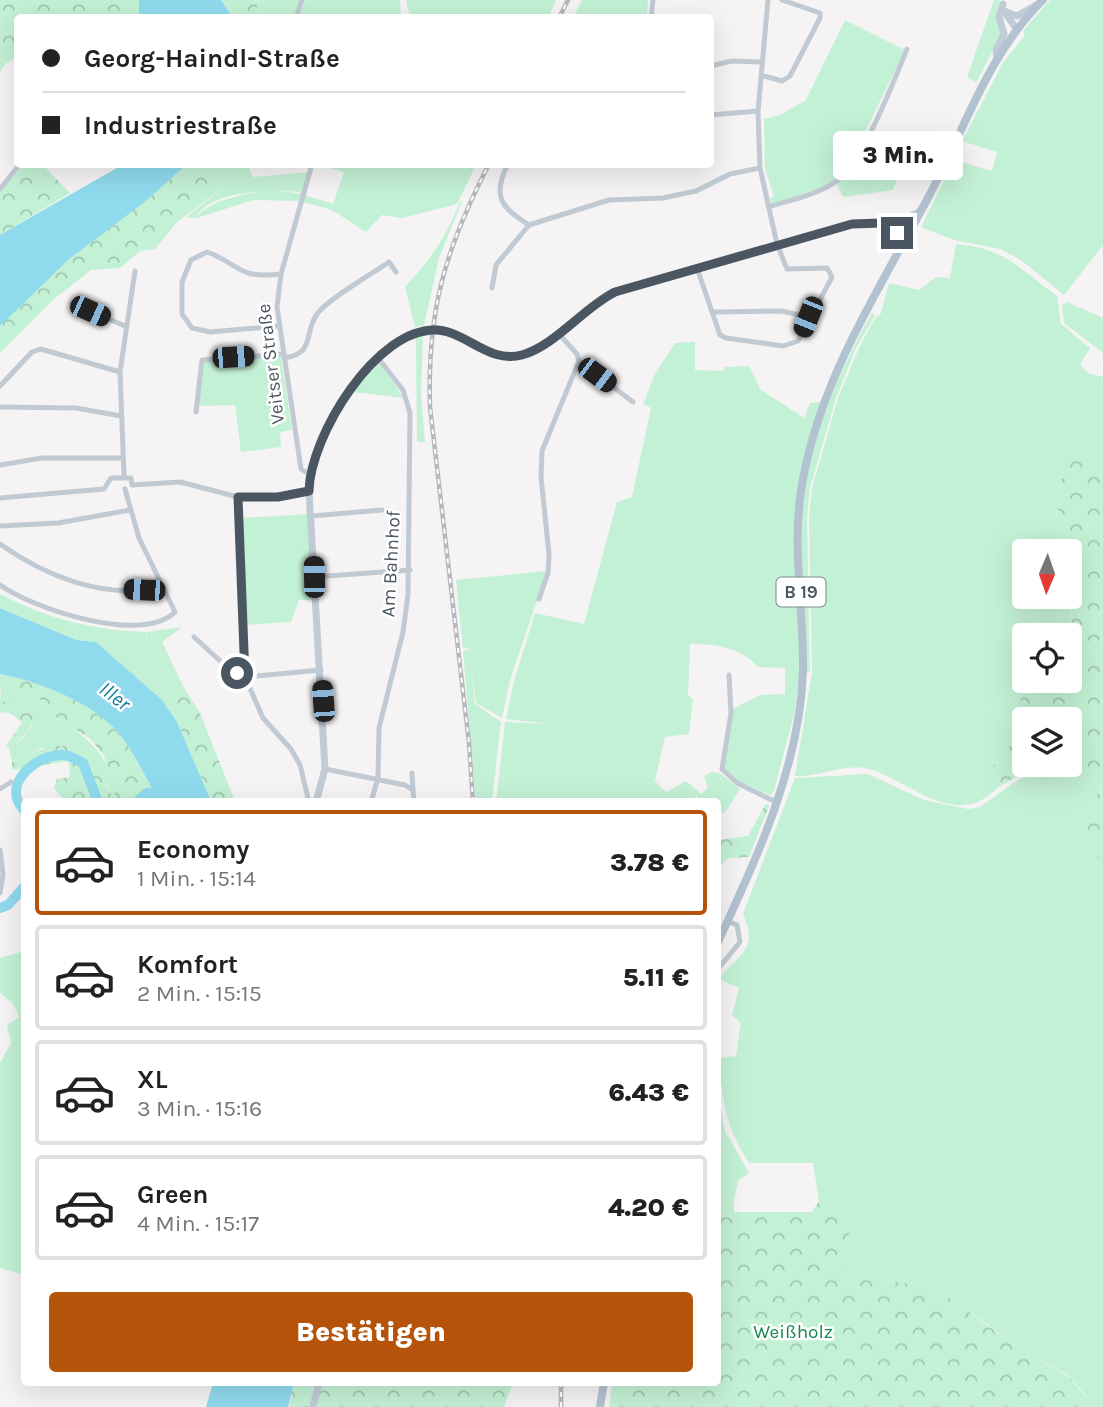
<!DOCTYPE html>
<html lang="de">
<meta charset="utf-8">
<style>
:root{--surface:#fff;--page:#f6f6f6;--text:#222;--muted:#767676;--line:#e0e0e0;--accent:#b45309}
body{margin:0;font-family:Karla,sans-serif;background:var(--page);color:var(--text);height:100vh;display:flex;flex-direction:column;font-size:26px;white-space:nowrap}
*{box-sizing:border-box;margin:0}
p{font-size:23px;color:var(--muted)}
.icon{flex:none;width:38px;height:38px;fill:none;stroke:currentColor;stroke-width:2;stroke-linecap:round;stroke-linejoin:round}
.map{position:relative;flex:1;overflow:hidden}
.sheet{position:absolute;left:21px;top:798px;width:700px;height:588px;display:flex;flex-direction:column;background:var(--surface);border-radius:7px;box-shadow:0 7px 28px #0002}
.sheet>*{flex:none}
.guide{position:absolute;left:14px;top:14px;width:700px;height:154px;border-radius:7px;box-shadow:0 7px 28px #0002;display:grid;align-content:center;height:154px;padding:0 28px;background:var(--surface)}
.needle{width:46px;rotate:182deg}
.tools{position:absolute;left:1012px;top:539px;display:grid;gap:14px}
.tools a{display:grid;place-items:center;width:70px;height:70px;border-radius:7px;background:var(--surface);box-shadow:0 7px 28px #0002;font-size:35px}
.end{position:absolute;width:32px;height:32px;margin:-16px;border:9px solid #4a5661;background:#fff;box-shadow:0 0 0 4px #fff}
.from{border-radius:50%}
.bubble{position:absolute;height:49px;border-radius:7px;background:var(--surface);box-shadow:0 7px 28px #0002;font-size:23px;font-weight:800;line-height:49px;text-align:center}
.car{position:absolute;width:21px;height:42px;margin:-21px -10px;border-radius:9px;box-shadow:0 0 5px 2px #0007;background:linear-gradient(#222 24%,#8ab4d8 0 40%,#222 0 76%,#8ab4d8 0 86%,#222 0)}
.guide b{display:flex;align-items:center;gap:24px;height:66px;font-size:26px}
.guide b+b{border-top:2px solid var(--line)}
.guide i{width:18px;height:18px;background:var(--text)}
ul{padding:12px 0 0;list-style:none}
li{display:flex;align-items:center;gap:21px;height:105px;margin:0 14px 10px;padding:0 14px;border:4px solid var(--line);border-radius:7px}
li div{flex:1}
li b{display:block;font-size:26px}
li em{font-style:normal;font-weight:800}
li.current{border-color:var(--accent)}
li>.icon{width:63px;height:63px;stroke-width:1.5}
.cta{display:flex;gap:14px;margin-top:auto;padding:14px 28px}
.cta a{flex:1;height:80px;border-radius:7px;background:var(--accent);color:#fff;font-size:28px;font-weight:800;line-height:80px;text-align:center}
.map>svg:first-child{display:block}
.green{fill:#c3f1d5}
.forest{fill:url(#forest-crowns)}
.water{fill:#90daee}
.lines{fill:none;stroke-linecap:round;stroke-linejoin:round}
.river{stroke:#90daee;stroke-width:10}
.street{stroke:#c1cad2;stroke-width:5}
.secondary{stroke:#c1cbd6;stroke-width:7}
.primary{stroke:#b3c2d1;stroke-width:8}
.rail-casing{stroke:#b5b8bd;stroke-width:4.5}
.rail{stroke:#fff;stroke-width:2;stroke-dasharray:5;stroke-linecap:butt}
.secondary-bridge{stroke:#c1cbd6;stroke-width:7}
.route{stroke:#4a5661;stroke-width:9}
.labels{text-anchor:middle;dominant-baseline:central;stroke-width:5;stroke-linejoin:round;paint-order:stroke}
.shield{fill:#fff;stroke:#808990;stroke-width:2}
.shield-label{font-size:18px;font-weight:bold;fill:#4a5661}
.street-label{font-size:19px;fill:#4a5661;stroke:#fff}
.park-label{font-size:19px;fill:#17864f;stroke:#fff}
.water-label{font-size:21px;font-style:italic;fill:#0c7c9b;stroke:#fff}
</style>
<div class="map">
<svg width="1103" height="1407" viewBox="0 0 1103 1407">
<defs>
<pattern id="forest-crowns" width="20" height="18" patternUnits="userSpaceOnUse" patternTransform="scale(1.75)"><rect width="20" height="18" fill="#c3f1d5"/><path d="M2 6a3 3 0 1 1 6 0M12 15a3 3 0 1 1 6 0" fill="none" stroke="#a0c6b0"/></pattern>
</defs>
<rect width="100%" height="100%" fill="#f5f3f3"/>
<!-- green -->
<path class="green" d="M259,0H300L295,17H260L256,15Z
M305,0H400L401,17L299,18Z
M406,0H556L548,18L410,17Z
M582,0H648L647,17H573Z
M994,0H1000L996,17L1001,34L976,83L967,77Z
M1050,0H1103V245L1064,295L1021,260L1000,249L954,240L921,227L954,160L992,171L997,152L962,141L1003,63L1025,35L1023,31Z
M845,20L905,50L847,169C828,190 798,195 771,204L770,198L774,197L765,168L764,119L780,115L806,100Z
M862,147L901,169L893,190L843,197L836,183Z
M242,165H247L253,177L309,172L303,193C278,188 207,190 196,218L186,217L227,185Z
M318,165H476L457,204L402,218L382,215L366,232L332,210L302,202L304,195L333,204L344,172Z
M274,190L302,194L300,201L253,200L197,218C204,200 256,191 274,190Z
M460,201H462L439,258L424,325L415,327L405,287C429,262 448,234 460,201Z
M956,244C1006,248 1019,269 1057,296L1061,324L1090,348L1080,364L1088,373L1103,377V457L1065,450L1056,528L1064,551H1024V597H1069V568L1072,623L1024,635V681L1011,746L993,766L1002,785C993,791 985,800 975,803C935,815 900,774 864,768C840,765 819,777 795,776L812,672L809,518L812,488L838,398L859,348L873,321L881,313L889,283L919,290L936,277L950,278Z
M1067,302L1103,318V353L1064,323L1062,305Z
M872,313L875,315L856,348L836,398L810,488L807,518L810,672H806C806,620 799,567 802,515C806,446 838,373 872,313Z
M423,336L421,395L425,442H417L416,338Z
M695,342V370L724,371L725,367L749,366L760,389L804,418L810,403L822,402L798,489L800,672L794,714L774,791L770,795L738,781L724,768V763L733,709L760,695L785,694V668L758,667C740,647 716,644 690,644L688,695L693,700L689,734L665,737L655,781L666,792L686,781L701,794L708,788L704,776L712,772L721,774L740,789L724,814L718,810V802L704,801L696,796L692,802H496L505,722L550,724L506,719L514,681L535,613L584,624L617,502L632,497L651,408L643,404L655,374L675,343Z
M281,356L292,430L280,432L281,447L241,452L235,405L199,406L203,362Z
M379,362L404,398L353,392Z
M309,514L313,600H299L291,622L243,625L240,518Z
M547,571L510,680L502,718L476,703L471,666L475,704L501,722L492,801H476L463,651L471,649L463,648L456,580Z
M0,594C48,619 92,630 146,632V638L147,632L182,627L162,642L184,688L162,700L96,642L76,640L0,608Z
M1,687L30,693L43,701L45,710C79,731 108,750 117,791L112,795L97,771L42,748L12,762L9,748L23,738L33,724L0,701Z
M1048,765H1061L1101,785L1081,833L1103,865V1406L1087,1397L1068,1375L1023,1351L973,1314L905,1283L845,1276L843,1269L852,1221L837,1201H819L813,1163H749C725,1124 722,1104 720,1058L736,1056L741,1023L732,1015L739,988L719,979C739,953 759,950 743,914L795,778L868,774L924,800L968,809L980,807L1016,781Z
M24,951V1275L0,1268V1063L11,1043L7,1025L19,1017L13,1004L0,993V958Z
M718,1092L725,1131L749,1173L738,1181L734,1201L718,1202Z"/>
<!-- forest -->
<path class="forest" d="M0,0H139V17L18,18L17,57L5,64L0,72Z
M221,0H259L256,14L260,17H232Z
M23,165H43L70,193L0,235V192Z
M186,165H242L227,185L178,221L155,249L140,251L120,268L91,270L54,299L0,353V326C22,303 45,279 69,259C108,227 149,198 186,165Z
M1065,449L1103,457V865L1081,833L1101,785L1061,765H1069V719H1024V765H1037L1002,785L993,766L1011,745L1024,681H1069V635H1034L1035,630L1072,623L1069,551H1064L1056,528Z
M0,674C37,681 91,702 117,731C134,751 146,779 159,801H65L54,788L57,779L70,777L69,761L12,770V762C47,746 73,732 98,772C103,780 106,788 112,795L117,791L103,754L89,738L45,710L43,701L30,693L0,687Z
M184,688L200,713L235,801H211L177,722L162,700Z
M0,701C43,706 41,725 9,748L6,746L22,722L9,713L0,712Z
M766,803L769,806L749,857L728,858L718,868V840L748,836Z
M734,1201V1212H812L819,1201H837L852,1221L843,1269L845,1276L905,1283L951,1299L1023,1351L1068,1376L1086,1397L1098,1401L1103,1407H609L612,1383L718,1382V1202Z
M294,1383H513L504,1407H289Z"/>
<!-- water -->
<path class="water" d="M139,0H221L232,17H139Z
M122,165H186L147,200L68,260L0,326V235Z
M0,608L76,640L96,642L162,700L177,722L211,801H159C146,779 134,751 117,731C91,702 37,681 0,674Z
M213,1383V1382L294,1383L288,1407H206Z"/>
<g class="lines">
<!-- river -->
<path class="river" d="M137,802L147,793L165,794
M24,810C0,785 36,754 63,755C70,755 77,760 83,763L98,802
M0,908L8,905L24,887"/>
<!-- street -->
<path class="street" d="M296,18L302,0
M651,18L653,0
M710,66L732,61L762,62
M761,75L782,81L790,76L820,18V13L782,0
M710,115L758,111
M508,164C491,197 502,208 529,225
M0,189L20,164
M768,207C790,200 821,194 839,179C864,158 894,81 907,49
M697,268L720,335L726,338L783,346L798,341L832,277L827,268L787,269L777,244L760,168L758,111L768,0
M492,288L496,265L529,225L609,200L663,198L696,191L730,174L760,168
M72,303L125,326
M713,312L782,311L808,317
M279,326L210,332L192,328L182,314V282L191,260L207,252C242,265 236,279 281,274
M284,358C316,353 303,334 317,314C328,299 372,274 389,262L396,272
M579,361L633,402
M0,386L32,352L41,349L120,372
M0,407L76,408L121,416
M196,412L202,360L283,354
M0,465L42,458H123
M310,475L301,469L277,307L281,274L312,164
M124,476L120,372L135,271
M132,485L180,482L238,497H278L309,491
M238,497L245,677L263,718L291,749L300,765L309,802
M0,498L104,489L111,478H131L132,485
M312,516L382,510
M0,526L58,523L130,510
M0,544C45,576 104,600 160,587
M314,577L410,570
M0,585C34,609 142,645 175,612L139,538L125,489
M539,599L548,573L549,554L541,477L542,451L579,361L577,354L558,333
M194,637L229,669L245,677L321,670
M729,675L731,713L722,769L737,783L776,802
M325,769L405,785L413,790L414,802
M412,773L413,790
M0,789L11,782
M371,802L378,778L379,728L403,632L408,595L410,413L403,390L378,358
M0,850L3,874L0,893
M718,969L740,942L737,925L727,921
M718,1073L719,1084"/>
<!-- secondary -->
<path class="secondary" d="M1004,11L1017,16L1040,3
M1004,11L1017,30
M997,60L996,50L1004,34L999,17L1003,4
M881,223H897L919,212
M439,330C463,334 480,352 504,356C538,361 583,308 615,292L852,224L881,223L905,239
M316,802L325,769L309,491C311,430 359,368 408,335
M313,1407L319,1382"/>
<!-- primary -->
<path class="primary" d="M718,942C757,857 800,766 803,671C804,611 792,550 801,491C817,383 879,290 929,196C965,129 987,55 1043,0
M600,1407L604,1382"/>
<!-- rail casing -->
<g class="rail-casing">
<path id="rail" d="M559,18L568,0
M473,802L469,743L430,407C427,310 445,250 489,164
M561,1382V1407"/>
</g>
<!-- rail -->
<use href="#rail" class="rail"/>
<!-- secondary-bridge -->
<path class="secondary-bridge" d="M408,335L439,330"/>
</g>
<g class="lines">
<!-- route -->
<path class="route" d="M237,673L245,677L238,497H278L309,491C310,437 376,327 437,330C467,332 489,364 522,355C555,346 583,308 615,292L852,224L881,223L897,233"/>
</g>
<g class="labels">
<!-- shield labels -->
<rect class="shield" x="776.5" y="577.5" width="49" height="29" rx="5"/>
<g class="shield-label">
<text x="801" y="592">B 19</text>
</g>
<!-- street labels -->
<g class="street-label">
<text transform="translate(271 364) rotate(-97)">Veitser Straße</text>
<text transform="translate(391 564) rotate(-87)">Am Bahnhof</text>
</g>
<!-- park labels -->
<g class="park-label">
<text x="793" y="1332">Weißholz</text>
</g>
<!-- water labels -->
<g class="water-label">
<text transform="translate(115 696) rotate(38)">Iller</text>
</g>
</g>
</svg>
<div class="tools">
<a><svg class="needle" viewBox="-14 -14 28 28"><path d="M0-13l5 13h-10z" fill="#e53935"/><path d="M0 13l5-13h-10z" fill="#767676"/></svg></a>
<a><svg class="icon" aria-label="locate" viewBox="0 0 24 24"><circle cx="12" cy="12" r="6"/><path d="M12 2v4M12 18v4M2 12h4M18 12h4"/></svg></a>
<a><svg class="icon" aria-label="layers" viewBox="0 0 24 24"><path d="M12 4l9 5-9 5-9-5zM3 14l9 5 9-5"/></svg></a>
</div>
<i class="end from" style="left:237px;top:673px"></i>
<i class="end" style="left:897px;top:233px"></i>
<div class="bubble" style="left:833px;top:131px;width:130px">3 Min.</div>
<i class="car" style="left:90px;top:311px;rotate:114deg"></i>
<i class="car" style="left:808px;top:317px;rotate:202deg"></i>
<i class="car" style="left:233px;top:357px;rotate:86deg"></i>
<i class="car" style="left:597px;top:375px;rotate:127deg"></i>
<i class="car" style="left:314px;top:577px;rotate:359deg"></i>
<i class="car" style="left:144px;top:590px;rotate:272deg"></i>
<i class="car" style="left:323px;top:701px;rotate:356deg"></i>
<div class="guide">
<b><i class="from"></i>Georg-Haindl-Straße</b>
<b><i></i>Industriestraße</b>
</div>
<section class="sheet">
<ul>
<li class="current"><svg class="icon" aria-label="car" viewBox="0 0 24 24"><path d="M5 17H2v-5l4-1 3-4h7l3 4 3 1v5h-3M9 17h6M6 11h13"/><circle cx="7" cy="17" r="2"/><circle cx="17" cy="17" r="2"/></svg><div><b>Economy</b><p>1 Min. · 15:14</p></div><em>3.78 €</em></li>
<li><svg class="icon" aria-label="car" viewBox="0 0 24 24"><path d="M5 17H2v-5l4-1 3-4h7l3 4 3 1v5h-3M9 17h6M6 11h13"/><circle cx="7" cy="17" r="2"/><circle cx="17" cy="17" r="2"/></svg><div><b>Komfort</b><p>2 Min. · 15:15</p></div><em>5.11 €</em></li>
<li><svg class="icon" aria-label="car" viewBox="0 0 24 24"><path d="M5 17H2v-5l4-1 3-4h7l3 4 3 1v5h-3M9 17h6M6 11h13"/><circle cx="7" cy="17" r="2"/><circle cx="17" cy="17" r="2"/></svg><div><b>XL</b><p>3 Min. · 15:16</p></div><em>6.43 €</em></li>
<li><svg class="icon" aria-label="car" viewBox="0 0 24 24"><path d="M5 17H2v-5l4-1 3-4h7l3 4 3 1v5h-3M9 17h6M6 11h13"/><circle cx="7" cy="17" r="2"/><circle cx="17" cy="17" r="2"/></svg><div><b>Green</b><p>4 Min. · 15:17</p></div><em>4.20 €</em></li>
</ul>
<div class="cta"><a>Bestätigen</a></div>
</section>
</div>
